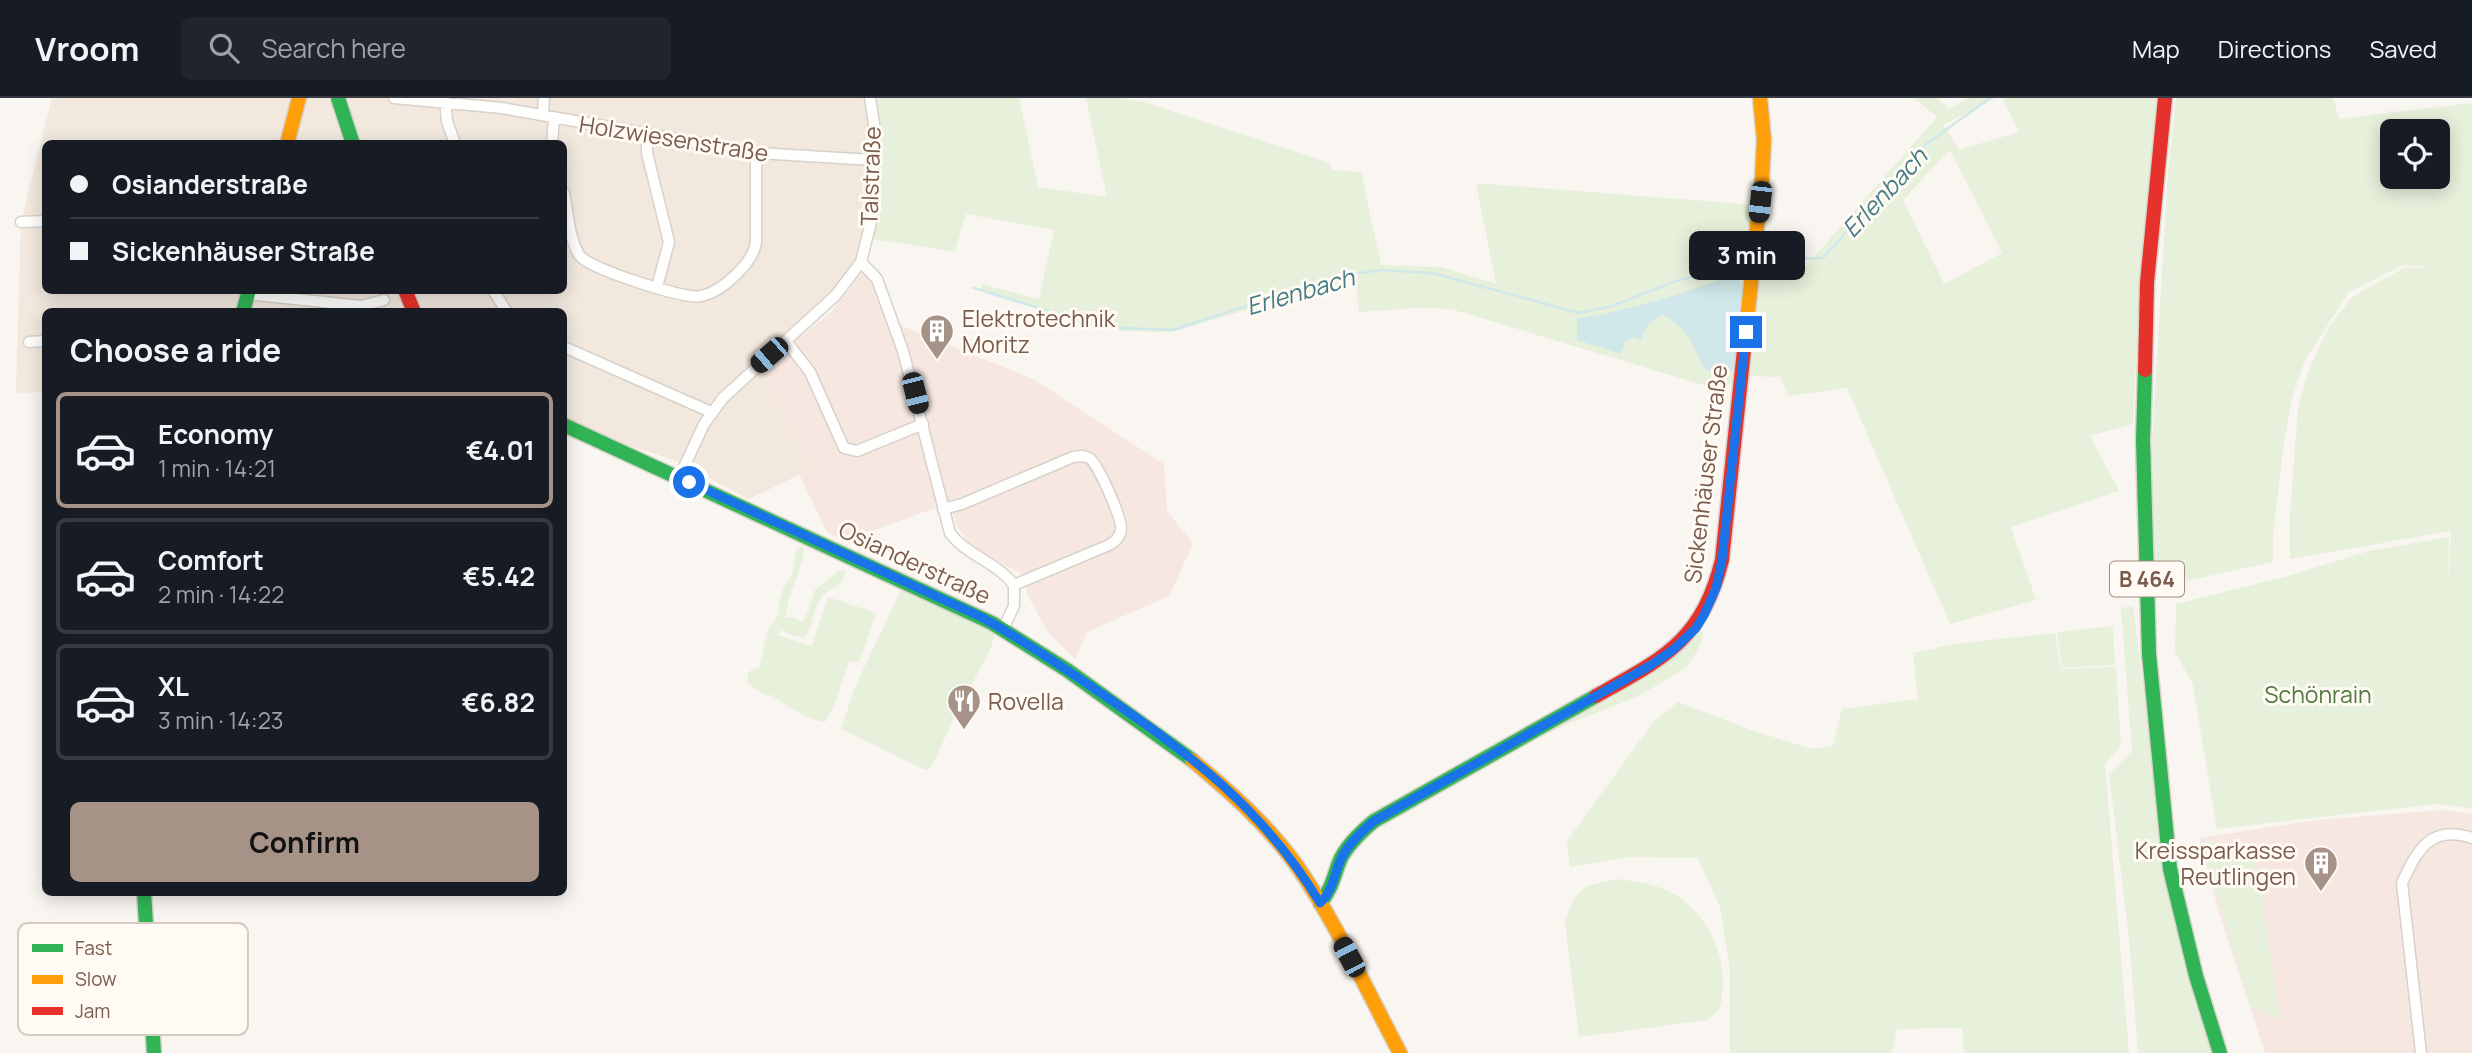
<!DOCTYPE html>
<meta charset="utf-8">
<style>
:root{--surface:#171b24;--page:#20242c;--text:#f1f3f6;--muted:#9ea1a6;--line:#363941;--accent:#a69286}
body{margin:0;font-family:Manrope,sans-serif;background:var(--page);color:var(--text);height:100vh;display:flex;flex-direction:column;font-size:26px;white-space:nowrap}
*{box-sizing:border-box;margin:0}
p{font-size:23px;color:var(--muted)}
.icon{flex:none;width:38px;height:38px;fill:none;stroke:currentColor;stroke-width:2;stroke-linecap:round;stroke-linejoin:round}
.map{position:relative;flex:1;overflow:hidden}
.details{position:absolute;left:42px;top:210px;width:525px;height:588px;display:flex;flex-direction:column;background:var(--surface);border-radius:10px;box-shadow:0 4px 18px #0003}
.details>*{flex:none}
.guide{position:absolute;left:42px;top:42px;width:525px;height:154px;border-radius:10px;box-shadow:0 4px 18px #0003;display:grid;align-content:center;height:154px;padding:0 28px;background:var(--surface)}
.buttons{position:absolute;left:2380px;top:21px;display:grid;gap:14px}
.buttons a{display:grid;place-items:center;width:70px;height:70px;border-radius:10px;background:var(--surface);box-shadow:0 4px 18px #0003;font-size:35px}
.end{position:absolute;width:32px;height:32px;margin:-16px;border:9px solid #1a73e8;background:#fff;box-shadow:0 0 0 4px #fff}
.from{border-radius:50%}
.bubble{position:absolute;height:49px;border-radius:10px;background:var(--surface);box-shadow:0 4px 18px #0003;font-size:23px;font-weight:700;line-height:49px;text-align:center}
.car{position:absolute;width:21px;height:42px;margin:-21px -10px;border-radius:9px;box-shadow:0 0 5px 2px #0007;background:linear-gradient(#222 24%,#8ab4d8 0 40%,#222 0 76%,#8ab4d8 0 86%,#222 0)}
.guide b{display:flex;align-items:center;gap:24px;height:66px;font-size:26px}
.guide b+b{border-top:2px solid var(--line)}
.guide i{width:18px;height:18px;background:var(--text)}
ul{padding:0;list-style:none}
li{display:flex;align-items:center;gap:21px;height:116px;margin:0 14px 10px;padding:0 14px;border:4px solid var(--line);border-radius:10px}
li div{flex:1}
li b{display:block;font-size:26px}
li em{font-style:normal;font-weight:700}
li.selected{border-color:var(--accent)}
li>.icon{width:63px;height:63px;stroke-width:1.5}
h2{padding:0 28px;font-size:32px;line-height:84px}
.button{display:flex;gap:14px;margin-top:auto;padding:14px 28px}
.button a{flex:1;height:80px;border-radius:10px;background:var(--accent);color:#111;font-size:28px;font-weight:700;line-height:80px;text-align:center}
header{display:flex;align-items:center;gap:42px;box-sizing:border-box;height:98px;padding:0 35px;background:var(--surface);border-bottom:2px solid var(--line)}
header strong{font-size:33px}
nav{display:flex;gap:38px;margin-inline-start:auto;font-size:24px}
.search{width:490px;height:63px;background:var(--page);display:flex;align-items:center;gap:18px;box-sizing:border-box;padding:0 24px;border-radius:10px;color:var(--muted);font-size:26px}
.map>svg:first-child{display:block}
.residential{fill:#f2e8de;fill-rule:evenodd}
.commercial{fill:#f6e8e1}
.green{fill:#e7f0db;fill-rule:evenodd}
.water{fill:#d0e8ea}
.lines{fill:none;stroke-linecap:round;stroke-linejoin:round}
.stream{stroke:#d0e8ea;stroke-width:2.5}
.street-casing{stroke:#d7d1cb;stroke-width:13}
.fast-casing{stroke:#d9d2cb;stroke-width:17}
.slow-casing{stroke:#d9d2cb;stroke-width:17}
.jam-casing{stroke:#d9d2cb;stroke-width:17}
.street{stroke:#fefefd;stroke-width:10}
.fast{stroke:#30b455;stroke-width:14}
.slow{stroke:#ff9f0a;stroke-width:14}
.jam{stroke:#e5322d;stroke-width:14}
.route{stroke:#1a73e8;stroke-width:9}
.labels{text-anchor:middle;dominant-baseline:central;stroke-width:6;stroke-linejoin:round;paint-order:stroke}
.shield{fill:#fffaf3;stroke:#a28b7f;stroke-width:2}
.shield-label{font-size:21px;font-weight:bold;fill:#7a5c4d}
.street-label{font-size:23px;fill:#7a5c4d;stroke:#fffaf3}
.poi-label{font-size:23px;fill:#7a5c4d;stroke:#fffaf3;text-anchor:start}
.park-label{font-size:23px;fill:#537a41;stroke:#fffaf3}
.water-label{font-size:24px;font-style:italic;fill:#437c86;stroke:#fffaf3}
.key{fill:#fffaf3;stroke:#d7cbc1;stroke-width:2}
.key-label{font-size:19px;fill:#7a5c4d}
</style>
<header>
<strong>Vroom</strong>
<div class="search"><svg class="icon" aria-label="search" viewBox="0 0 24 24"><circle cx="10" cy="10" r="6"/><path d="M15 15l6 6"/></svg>Search here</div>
<nav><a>Map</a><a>Directions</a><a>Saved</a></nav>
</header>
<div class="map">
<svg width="2472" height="955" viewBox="0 0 2472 955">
<rect width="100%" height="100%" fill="#f9f5f0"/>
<!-- residential -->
<path class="residential" d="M52,0H870L871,124L861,164L836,191L753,265L762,271L811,371L749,401L674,362L627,347L564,321V214H46L45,294L16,295L21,124ZM46,46H564V192H46Z"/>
<!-- commercial -->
<path class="commercial" d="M861,176L872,178L898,226L1033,281L1164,366L1167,413L1193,446L1169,498L1087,534L1075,561L1048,534L1029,500L1022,476L971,448L957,428L949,405L844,443L827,434L799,376L810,370L762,271L832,213Z
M2445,712L2472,716V955H2265L2220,818L2199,740L2315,722Z"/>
<!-- green -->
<path class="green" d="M874,0H1019L1038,89L1107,99L1086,0H1121L1147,5L1330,65L1331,72L1361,74L1381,167L1441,169L1496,186L1476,85L1757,107L1748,177L1800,175L1937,19L1914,0H1937L1949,11L1968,0H1996L1943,27L1959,52L2019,34L2002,0H2158L2140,181L2133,326L2090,338L2119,393L2011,429L2036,502L1950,526L1847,290L1788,298L1781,279L1751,278L1750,286L1703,287L1451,211L1418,210L1359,214L1355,180L1172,234L1122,233L980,192L982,186L1039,201L1054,132L966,116L955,154L873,141L876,113ZM1950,52L2002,155L1944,186L1903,102Z
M2176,0H2333L2339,21L2472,5V710L2436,706L2217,731L2193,587L2175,553L2176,506L2288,478L2369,453L2449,439L2448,490L2451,433L2290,461V416L2298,310L2309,271L2329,229L2352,199L2404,170L2431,169L2403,167L2349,194L2305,262L2292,300L2283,351L2273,439V464L2154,490L2152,344L2168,74ZM2392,33H2438V79H2392Z
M800,448L804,451C802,475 786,496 786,520L793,519L802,524L808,514L814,493L840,472L846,473C844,490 828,490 820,501C812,513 814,528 805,539L794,538L781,532L778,537L812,548L828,499L876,515L859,565L849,563L834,608L825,624C807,622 786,607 771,597H765L747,585L748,576L752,571L759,570L768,530L778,518L780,501L784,489L791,479L796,459L794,455Z
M901,492L991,531L995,535L991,550L960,608L930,671L925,672L841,631L854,591Z
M2133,508L2166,772L2214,955H2138L2129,840L2109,676L2132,653L2121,510Z
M2113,528L2115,567L2062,570L2057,534Z
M1697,530L1704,535L1699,550L1686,570L1637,599L1572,624L1531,644L1509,648L1651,568Z
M2055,535L2061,571L2116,569L2121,648L2105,666L2129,955H1964L1962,930L1897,931L1892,955H1730V873L1720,809L1698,760L1629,759L1570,769L1567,743L1654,623L1678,604L1757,634L1812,651L1833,648L1842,611L1918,601L1913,555L1954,546Z
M2209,742L2222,758L2255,757L2280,921C2268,919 2266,910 2251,910L2205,756V747Z
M1615,781C1634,783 1654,785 1672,795C1705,813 1728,857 1722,895C1722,900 1722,907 1719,911C1717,915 1711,919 1708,922L1579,939L1565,824L1574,800L1587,788Z"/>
<!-- water -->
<path class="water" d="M1725,180H1737L1744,191L1736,271L1721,277L1705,271C1693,248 1686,226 1661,217L1648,226L1641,242L1633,239L1625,244L1621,256L1577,242V221C1628,212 1677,198 1725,180Z"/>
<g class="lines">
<!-- stream -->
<path class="stream" d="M1770,161L1823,160L1925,47L1990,0
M974,190L1100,229L1173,232L1335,179L1380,172L1432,175L1579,215L1612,208L1676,183L1747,164"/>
<!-- street casing -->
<g class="street-casing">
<path id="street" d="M394,0L502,10L756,55L873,62
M445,3L447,23L455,46
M543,17L544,0
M647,36V55L669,144L657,189
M552,46L554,20
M564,95C568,114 569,142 580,158C590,171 686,202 701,198C722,194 754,164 756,144V55
M21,124L46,123
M861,164L877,181L903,253L950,435C967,458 997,464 1014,487V508L1003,531
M493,192L507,214
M248,196L361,208L384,202
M786,243L810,274L844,350L857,353L923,326
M29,244L46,243
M564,249L711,314
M679,380L704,326L723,300L836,197L861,164L871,124L874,25L870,0
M943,411L962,406L1073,359C1079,358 1084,357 1089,360C1098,365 1121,419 1121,430C1121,438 1116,443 1109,447L1014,487
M2421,955L2402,785C2417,752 2431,726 2472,740"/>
</g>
<!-- fast casing -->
<g class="fast-casing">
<path id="fast" d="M338,0L353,46
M243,214L249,192
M2145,272L2143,342L2149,556L2170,771L2196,878L2220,955
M564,327L992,525L1067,572L1192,662
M144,794L154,955
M1320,805C1332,792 1334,776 1341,760C1349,745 1361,734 1374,723L1596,598"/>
</g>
<!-- slow casing -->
<g class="slow-casing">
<path id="slow" d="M287,46L299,0
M1747,223L1762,81L1764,42L1760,0
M1192,662C1230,694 1268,727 1297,768C1337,826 1367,893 1400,955"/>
</g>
<!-- jam casing -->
<g class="jam-casing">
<path id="jam" d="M405,192L414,214
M2145,272L2147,185L2165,0
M1596,598C1664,560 1702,543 1722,462L1747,223"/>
</g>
<!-- street -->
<use href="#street" class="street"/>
<!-- fast -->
<use href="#fast" class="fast"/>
<!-- slow -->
<use href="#slow" class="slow"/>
<!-- jam -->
<use href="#jam" class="jam"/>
</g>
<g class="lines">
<!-- route -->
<path class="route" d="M689,384L981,519C1023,542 1063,569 1102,596C1191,657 1263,710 1320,805C1333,793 1334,776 1341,761C1349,745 1361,734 1374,723L1651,567L1674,551L1696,530L1704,517L1716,490L1722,462L1746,234"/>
</g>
<!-- icons -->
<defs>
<g id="building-pin" transform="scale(1.75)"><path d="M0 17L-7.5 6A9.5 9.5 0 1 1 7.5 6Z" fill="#a69286" stroke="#fffaf3"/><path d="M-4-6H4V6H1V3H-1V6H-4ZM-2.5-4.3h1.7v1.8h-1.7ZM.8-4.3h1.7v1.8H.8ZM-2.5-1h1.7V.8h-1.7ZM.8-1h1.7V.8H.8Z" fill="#fff"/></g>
<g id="restaurant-pin" transform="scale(1.75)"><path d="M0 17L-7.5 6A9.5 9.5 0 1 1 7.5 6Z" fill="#a69286" stroke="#fffaf3"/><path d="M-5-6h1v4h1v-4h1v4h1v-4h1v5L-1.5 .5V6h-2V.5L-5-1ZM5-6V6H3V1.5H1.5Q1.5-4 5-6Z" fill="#fff"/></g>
</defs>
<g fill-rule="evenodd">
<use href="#building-pin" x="937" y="233"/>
<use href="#restaurant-pin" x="964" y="603"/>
<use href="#building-pin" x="2321" y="765"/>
</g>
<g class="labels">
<!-- shield labels -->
<rect class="shield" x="2110" y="463.5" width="74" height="35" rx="5"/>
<g class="shield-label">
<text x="2147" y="481">B 464</text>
</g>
<!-- street labels -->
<g class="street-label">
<text transform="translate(674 40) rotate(9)">Holzwiesenstraße</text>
<text transform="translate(870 78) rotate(-88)">Talstraße</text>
<text transform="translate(1705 376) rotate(-83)">Sickenhäuser Straße</text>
<text transform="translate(915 464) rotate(25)">Osianderstraße</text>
</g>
<!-- poi labels -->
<g class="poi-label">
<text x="962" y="220">Elektrotechnik<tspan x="962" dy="26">Moritz</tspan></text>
<text x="988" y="603">Rovella</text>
<text x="2296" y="752" text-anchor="end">Kreissparkasse<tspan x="2296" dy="26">Reutlingen</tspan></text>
</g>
<!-- park labels -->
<g class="park-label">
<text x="2318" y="596">Schönrain</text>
</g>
<!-- water labels -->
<g class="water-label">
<text transform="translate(1884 94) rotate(-47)">Erlenbach</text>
<text transform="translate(1300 193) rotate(-16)">Erlenbach</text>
</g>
</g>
<!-- legend -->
<rect x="18" y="825" width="230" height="112" rx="10" class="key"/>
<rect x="32" y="846" width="31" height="8" fill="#30b455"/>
<rect x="32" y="877" width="31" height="9" fill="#ff9f0a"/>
<rect x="32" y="909" width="31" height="8" fill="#e5322d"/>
<g class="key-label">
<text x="75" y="857">Fast</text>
<text x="75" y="888">Slow</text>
<text x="75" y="920">Jam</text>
</g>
</svg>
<div class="buttons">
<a><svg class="icon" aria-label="locate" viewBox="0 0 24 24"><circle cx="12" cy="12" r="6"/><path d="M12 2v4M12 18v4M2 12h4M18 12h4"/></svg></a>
</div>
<i class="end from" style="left:689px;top:384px"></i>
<i class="end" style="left:1746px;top:234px"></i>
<div class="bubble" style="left:1689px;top:133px;width:116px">3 min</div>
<i class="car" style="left:1760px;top:104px;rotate:186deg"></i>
<i class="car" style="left:769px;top:257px;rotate:229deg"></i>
<i class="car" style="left:915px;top:295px;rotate:166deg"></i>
<i class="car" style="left:1349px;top:859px;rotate:332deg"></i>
<div class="guide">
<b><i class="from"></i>Osianderstraße</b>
<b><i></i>Sickenhäuser Straße</b>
</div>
<section class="details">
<h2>Choose a ride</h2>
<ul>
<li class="selected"><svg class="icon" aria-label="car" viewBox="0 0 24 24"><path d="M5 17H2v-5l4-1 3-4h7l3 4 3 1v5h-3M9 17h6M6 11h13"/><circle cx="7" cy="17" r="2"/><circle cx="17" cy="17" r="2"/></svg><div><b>Economy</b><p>1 min · 14:21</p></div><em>€4.01</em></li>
<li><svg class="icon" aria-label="car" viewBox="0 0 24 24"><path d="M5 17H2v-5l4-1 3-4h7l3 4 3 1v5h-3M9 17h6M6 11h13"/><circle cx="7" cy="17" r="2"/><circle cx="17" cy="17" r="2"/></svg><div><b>Comfort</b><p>2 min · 14:22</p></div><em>€5.42</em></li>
<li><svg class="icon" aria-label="car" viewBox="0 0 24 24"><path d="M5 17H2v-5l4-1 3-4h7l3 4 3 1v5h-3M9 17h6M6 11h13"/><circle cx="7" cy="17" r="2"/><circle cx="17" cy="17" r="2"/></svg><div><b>XL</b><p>3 min · 14:23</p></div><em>€6.82</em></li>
</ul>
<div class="button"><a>Confirm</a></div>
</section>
</div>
